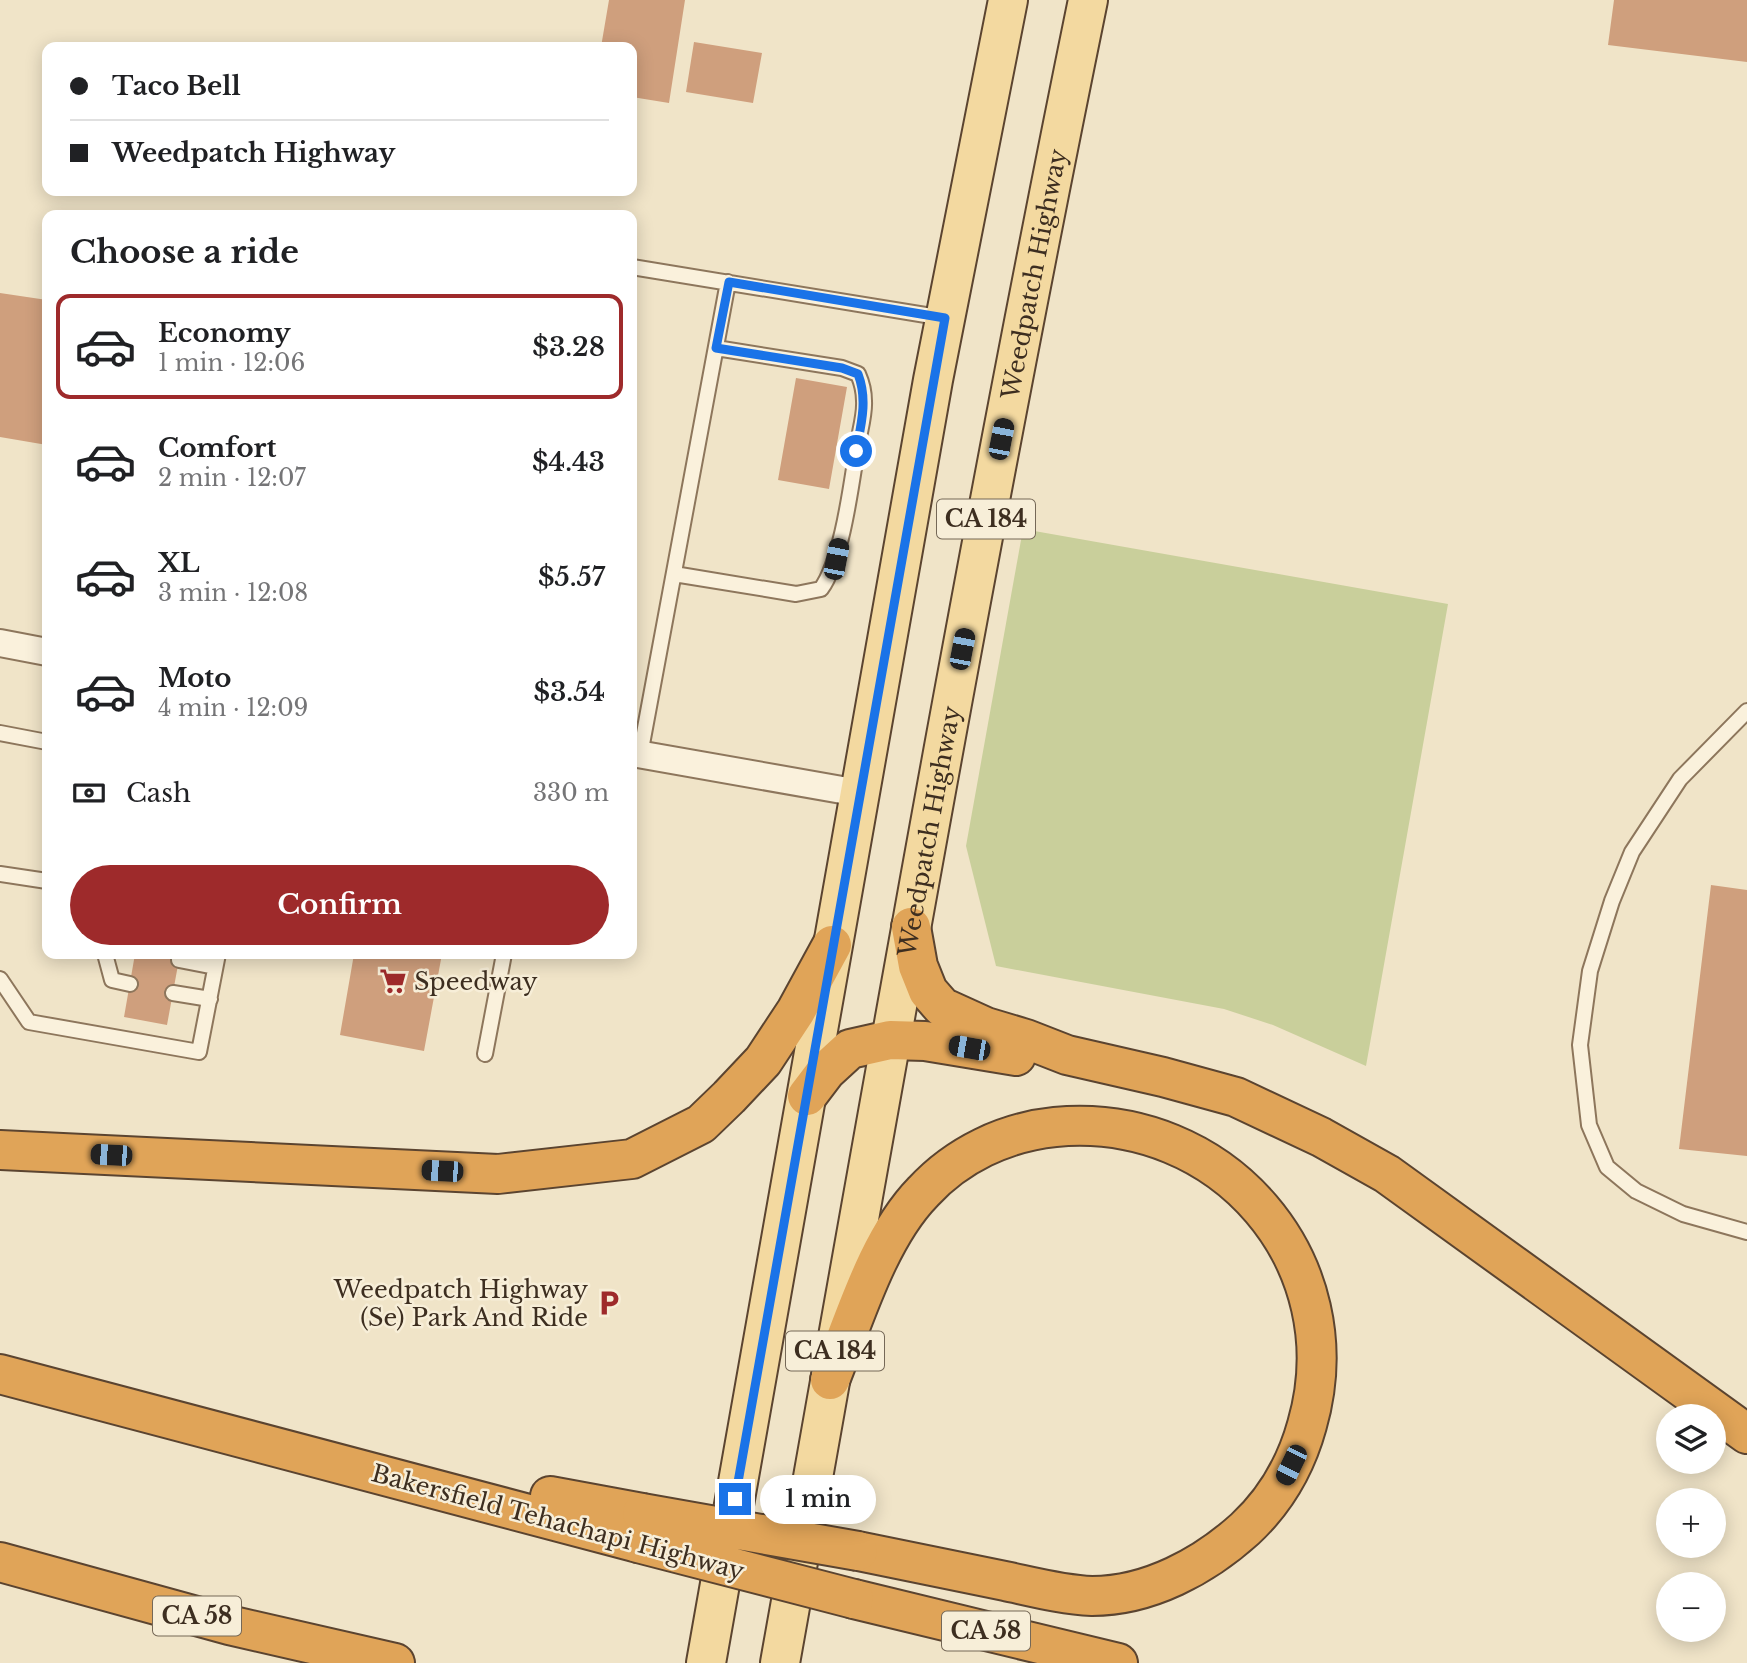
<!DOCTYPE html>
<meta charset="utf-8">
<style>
:root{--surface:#fff;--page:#f2f2f2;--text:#202124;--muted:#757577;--line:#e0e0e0;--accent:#9e2a2b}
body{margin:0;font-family:"Libre Baskerville",serif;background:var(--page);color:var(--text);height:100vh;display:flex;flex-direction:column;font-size:26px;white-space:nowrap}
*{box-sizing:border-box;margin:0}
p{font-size:23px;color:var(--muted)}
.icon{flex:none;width:38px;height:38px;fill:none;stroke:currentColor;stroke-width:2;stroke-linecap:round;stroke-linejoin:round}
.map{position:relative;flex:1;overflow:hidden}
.side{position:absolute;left:42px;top:210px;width:595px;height:749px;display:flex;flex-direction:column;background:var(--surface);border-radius:14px;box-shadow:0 4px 18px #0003}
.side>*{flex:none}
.banner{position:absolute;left:42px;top:42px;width:595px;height:154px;border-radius:14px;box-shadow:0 4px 18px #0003;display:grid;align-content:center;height:154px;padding:0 28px;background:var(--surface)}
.controls{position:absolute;left:1656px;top:1404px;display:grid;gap:14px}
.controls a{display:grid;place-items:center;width:70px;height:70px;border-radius:50%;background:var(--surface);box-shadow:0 4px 18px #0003;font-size:35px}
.end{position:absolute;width:32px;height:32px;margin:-16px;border:9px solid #1a73e8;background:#fff;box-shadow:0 0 0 4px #fff}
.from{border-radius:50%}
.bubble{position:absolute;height:49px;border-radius:24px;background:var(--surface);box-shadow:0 4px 18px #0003;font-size:23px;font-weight:600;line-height:49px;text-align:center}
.car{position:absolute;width:21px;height:42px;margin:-21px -10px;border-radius:9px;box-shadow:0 0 5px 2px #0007;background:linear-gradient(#222 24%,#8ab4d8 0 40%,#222 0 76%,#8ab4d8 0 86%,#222 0)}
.banner b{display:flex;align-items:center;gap:24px;height:66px;font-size:26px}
.banner b+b{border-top:2px solid var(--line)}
.banner i{width:18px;height:18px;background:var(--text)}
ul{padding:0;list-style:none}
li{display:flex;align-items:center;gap:21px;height:105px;margin:0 14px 10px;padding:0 14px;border:4px solid transparent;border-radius:14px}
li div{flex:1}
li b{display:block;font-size:26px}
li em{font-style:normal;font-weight:600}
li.selected{border-color:var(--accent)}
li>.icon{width:63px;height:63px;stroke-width:1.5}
h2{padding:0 28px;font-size:32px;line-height:84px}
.pay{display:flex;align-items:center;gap:18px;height:77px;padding:0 28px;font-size:26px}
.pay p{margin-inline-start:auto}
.primary-button{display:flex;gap:14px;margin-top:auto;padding:14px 28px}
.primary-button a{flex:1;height:80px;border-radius:42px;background:var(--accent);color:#fff;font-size:28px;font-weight:600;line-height:80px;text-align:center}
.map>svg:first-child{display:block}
.green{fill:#c9cf9b}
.building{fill:#cf9f7d}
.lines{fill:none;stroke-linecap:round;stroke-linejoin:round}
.service-casing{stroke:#8d765c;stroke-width:18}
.minor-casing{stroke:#8d765c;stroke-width:30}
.primary-casing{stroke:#5b4430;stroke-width:42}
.motorway-casing{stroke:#5b4430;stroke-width:42}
.service{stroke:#faf1dc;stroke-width:14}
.minor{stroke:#faf1dc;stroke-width:26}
.primary{stroke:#f3d9a0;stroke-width:38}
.motorway{stroke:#e0a458;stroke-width:38}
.motorway-bridge-casing{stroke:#5b4430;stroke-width:42;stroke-linecap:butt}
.motorway-bridge{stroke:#e0a458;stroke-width:38}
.route{stroke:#1a73e8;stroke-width:9}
.labels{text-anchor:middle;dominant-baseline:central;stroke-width:5;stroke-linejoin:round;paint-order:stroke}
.shield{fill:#f7eed8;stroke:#756857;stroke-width:2}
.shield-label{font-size:23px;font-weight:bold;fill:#3d2e20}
.street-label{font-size:24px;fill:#3d2e20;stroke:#f7eed8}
.poi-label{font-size:24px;fill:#3d2e20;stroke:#f7eed8;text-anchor:start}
</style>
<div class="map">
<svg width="1747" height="1663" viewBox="0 0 1747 1663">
<rect width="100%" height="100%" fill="#f0e4c8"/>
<!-- green -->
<path class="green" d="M1023,529L1448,604L1366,1066L1273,1025L1224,1009L996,966L966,846Z"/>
<!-- building -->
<path class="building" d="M609,0H685L669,103L632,97V47H601Z
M1614,0H1747V62L1608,45Z
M694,42L762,53L753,103L686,92Z
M0,293L47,300V445L0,437Z
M796,378L847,387L829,489L778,480Z
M1711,885L1747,890V1156L1679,1149Z
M135,954H180L167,1025L124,1017Z
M354,954H442L424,1051L340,1035Z"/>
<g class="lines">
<!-- service casing -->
<g class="service-casing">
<path id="service" d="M632,267L944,318
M674,574L796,594L821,589C842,560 851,486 857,449C859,433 865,416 864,401C864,391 862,383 858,374L842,368L716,348
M1747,711L1680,779L1632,852L1612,901L1590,971L1580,1045L1589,1125L1607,1167L1636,1191L1683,1214L1747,1232
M0,733L47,742
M640,755L728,282
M0,874L47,881
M105,954L112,980L130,984
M179,960L215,967
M0,979L29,1022L199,1052L218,954
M173,993L210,999
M485,1054L504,954"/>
</g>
<!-- minor casing -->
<g class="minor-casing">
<path id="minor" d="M0,643L47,652
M632,753L859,793"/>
</g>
<!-- primary casing -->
<g class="primary-casing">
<g id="primary">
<path d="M706,1663L933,380L1008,0"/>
<path id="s1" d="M780,1663C879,1108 975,552 1088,0"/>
</g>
</g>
<!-- motorway casing -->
<g class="motorway-casing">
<path id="motorway" d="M911,927L918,966L928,991L942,1007L986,1027L1026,1039L1067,1055L1163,1077L1236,1097L1321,1137L1387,1174L1747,1434
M807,1096L826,1071L850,1049L890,1040L925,1041L1016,1056
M0,1150L498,1174L632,1159L701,1124L729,1097L763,1061L796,1011L832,945
M0,1374L638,1543
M830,1380C854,1320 878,1238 923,1192C957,1155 1005,1132 1055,1127C1222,1111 1354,1262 1307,1425C1296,1465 1275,1501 1245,1529C1204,1566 1149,1596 1092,1596C1063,1595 1033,1587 1005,1581C956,1571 907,1561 858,1551
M550,1496L642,1513
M0,1562L229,1625L395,1663
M854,1599L1118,1663"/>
</g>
<!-- service -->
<use href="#service" class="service"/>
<!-- minor -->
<use href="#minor" class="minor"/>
<!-- primary -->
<use href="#primary" class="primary"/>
<!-- motorway -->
<use href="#motorway" class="motorway"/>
<!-- motorway-bridge casing -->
<g class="motorway-bridge-casing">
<path id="motorway-bridge" d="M642,1513L858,1551
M638,1543L854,1599"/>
</g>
<!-- motorway-bridge -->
<use href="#motorway-bridge" class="motorway-bridge"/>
</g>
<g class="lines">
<!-- route -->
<path class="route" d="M735,1499L945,318L729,282L716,348L842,368L858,374C868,400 861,425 856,451"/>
</g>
<!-- icons -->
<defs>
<g id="supermarket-bare" transform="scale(2.1)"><path d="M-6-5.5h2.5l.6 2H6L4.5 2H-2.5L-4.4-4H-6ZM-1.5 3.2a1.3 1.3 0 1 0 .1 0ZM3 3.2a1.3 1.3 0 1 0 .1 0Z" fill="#9e2a2b" stroke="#f7eed8" stroke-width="2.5" paint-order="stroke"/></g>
<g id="parking-bare" transform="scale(2.1)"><path d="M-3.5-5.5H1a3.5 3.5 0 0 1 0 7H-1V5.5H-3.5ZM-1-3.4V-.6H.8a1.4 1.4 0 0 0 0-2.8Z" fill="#9e2a2b" stroke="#f7eed8" stroke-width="2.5" paint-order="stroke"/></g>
</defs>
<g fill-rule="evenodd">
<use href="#supermarket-bare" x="393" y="981"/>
<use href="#parking-bare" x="609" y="1303"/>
</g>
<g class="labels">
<!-- shield labels -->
<g class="shield">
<rect x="937" y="499.5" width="98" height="39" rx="5"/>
<rect x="786" y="1331.5" width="98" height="39" rx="5"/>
<rect x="153" y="1596.5" width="88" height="39" rx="5"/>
<rect x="942" y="1611.5" width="88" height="39" rx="5"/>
</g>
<g class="shield-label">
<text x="986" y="519">CA 184</text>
<text x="835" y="1351">CA 184</text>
<text x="197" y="1616">CA 58</text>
<text x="986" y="1631">CA 58</text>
</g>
<!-- street labels -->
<g class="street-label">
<text stroke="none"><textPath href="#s1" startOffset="1412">Weedpatch Highway</textPath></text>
<text stroke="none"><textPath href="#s1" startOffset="845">Weedpatch Highway</textPath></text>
<text transform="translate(558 1522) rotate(15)">Bakersfield Tehachapi Highway</text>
</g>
<!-- poi labels -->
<g class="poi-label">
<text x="414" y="981">Speedway</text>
<text x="588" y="1289" text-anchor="end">Weedpatch Highway<tspan x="588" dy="28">(Se) Park And Ride</tspan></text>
</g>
</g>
</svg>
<div class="controls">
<a><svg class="icon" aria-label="layers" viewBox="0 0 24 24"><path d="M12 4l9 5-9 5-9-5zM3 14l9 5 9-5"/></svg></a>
<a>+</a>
<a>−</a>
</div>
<i class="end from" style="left:856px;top:451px"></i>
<i class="end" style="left:735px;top:1499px"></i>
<div class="bubble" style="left:760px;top:1475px;width:116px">1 min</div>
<i class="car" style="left:1001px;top:439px;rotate:11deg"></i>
<i class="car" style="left:836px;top:559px;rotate:11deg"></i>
<i class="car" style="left:962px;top:649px;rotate:11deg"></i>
<i class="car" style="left:969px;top:1048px;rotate:280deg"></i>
<i class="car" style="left:111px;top:1155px;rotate:273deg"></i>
<i class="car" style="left:442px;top:1171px;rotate:273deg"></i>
<i class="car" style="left:1291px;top:1465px;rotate:206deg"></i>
<div class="banner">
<b><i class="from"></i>Taco Bell</b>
<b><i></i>Weedpatch Highway</b>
</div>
<section class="side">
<h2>Choose a ride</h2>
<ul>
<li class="selected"><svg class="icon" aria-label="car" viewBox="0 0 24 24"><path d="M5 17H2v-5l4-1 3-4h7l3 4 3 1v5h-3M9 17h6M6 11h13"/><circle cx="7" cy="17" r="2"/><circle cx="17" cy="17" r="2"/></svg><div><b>Economy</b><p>1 min · 12:06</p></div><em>$3.28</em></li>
<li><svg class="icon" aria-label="car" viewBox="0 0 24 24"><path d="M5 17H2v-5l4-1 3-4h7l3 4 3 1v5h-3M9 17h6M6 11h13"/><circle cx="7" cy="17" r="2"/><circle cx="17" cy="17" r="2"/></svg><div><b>Comfort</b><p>2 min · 12:07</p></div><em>$4.43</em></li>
<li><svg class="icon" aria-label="car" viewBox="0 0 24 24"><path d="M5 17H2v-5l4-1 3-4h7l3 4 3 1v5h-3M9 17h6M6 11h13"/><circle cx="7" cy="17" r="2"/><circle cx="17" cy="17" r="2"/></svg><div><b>XL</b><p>3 min · 12:08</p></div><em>$5.57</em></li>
<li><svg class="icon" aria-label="car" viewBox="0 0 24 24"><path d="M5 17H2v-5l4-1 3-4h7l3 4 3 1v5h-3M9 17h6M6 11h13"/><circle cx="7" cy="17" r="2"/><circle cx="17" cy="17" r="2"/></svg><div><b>Moto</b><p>4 min · 12:09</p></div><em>$3.54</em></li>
</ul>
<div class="pay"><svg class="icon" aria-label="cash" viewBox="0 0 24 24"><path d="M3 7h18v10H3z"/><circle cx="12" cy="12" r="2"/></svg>Cash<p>330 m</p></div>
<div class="primary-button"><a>Confirm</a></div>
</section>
</div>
